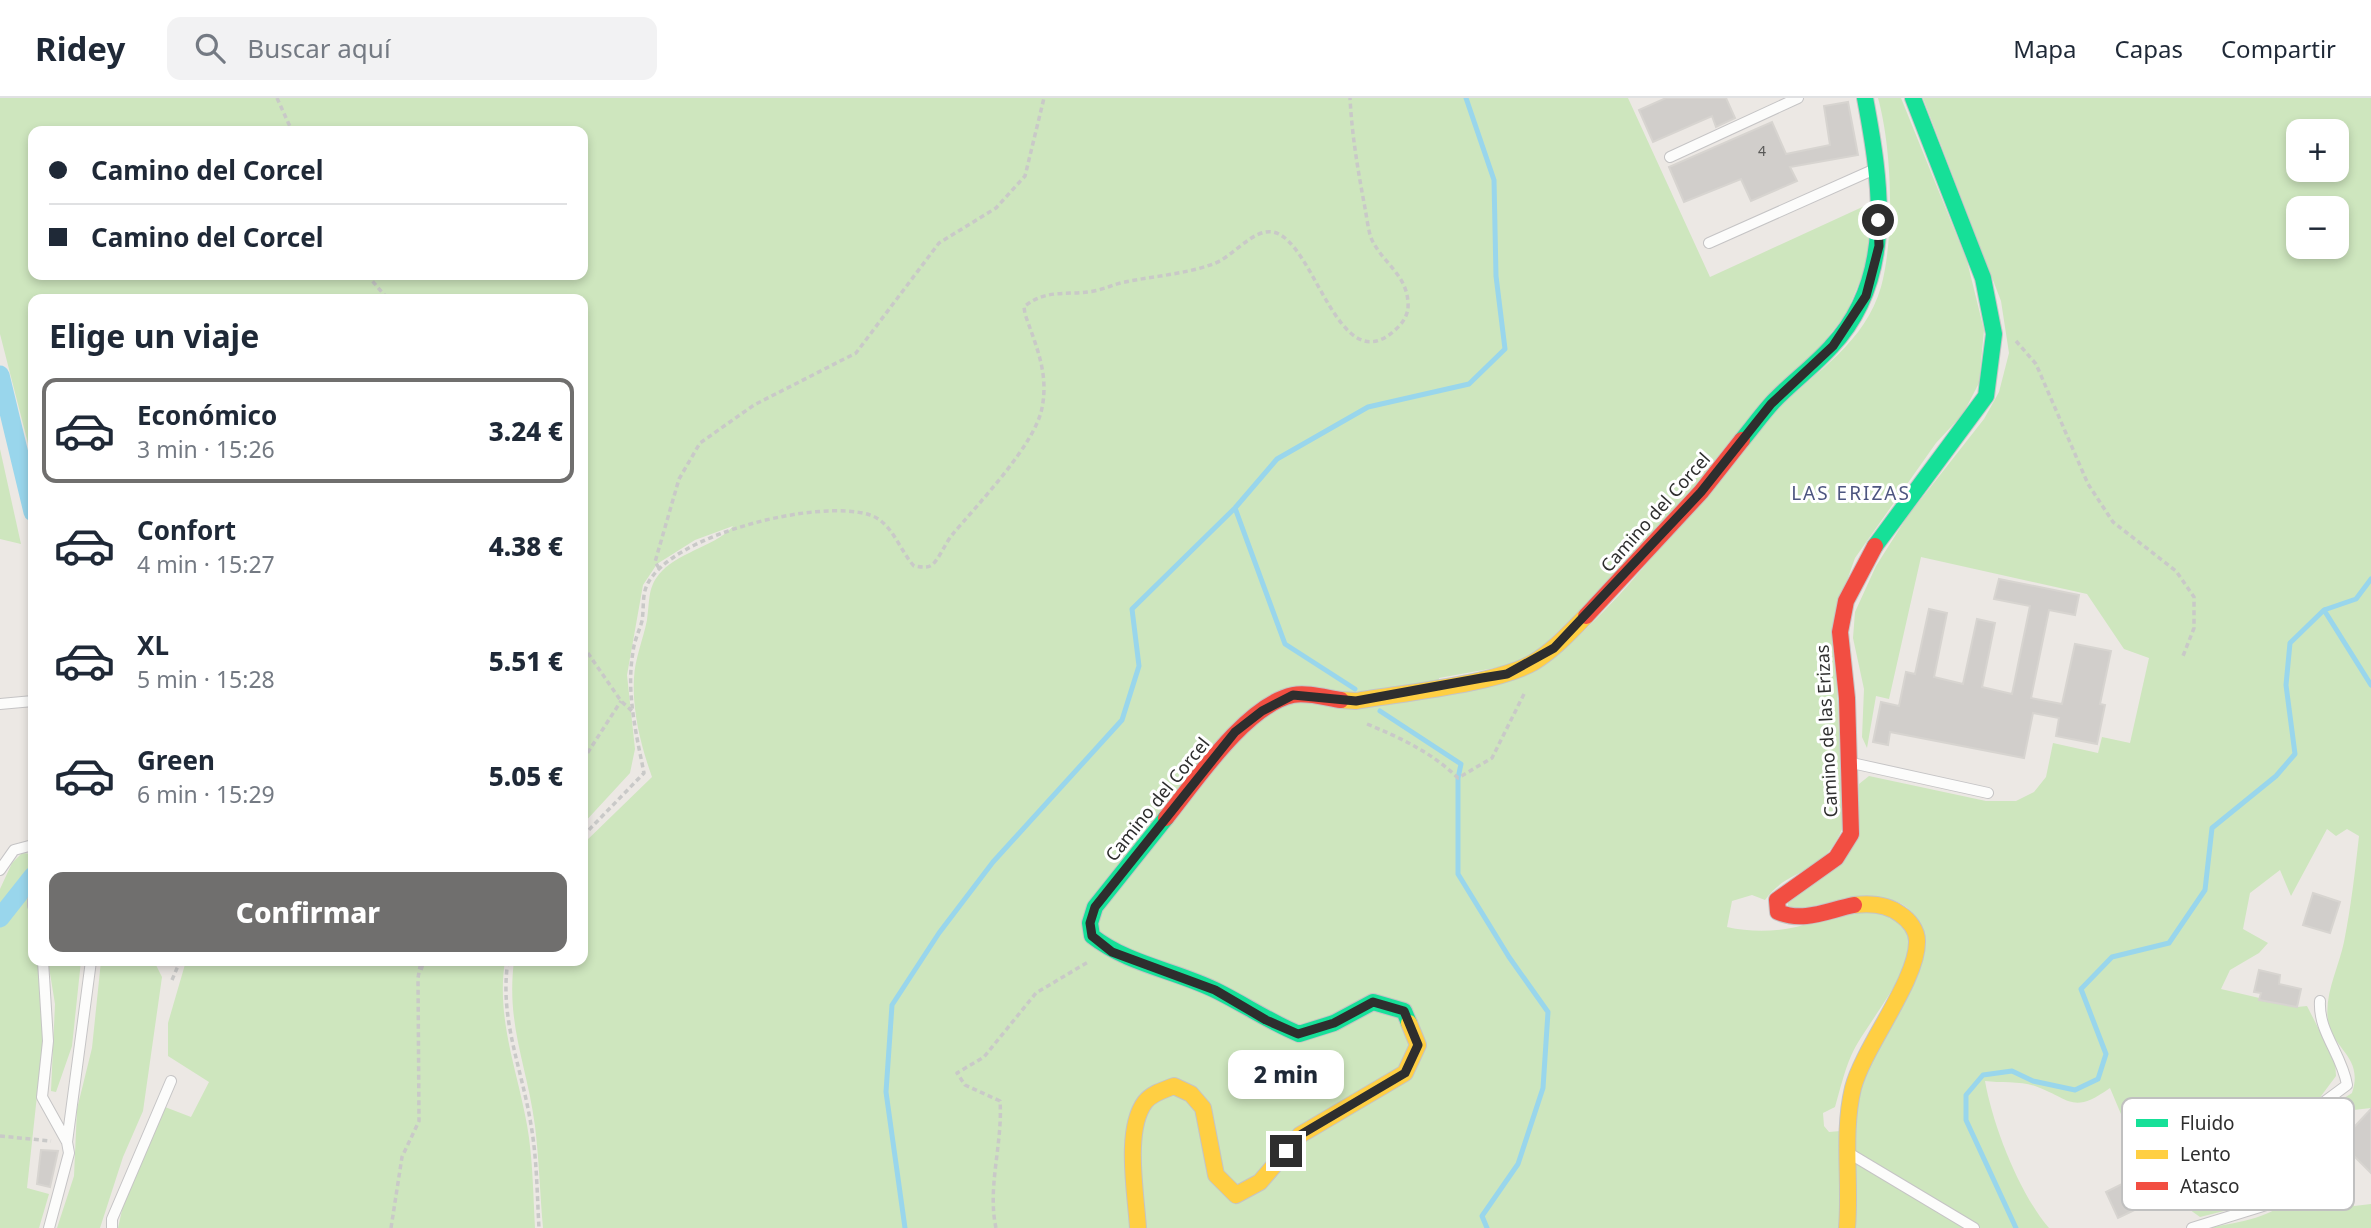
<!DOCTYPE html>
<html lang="es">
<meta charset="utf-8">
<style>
:root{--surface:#fff;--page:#f2f2f3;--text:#1f2937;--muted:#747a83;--line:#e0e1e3;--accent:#706f6e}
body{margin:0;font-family:"Noto Sans",sans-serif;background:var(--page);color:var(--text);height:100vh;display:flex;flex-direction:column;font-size:26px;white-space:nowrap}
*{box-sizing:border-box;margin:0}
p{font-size:23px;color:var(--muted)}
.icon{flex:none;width:38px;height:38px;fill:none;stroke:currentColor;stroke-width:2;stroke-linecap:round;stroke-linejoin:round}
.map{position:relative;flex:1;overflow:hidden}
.panel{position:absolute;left:28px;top:196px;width:560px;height:672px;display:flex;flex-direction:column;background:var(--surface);border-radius:14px;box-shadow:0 4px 10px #0003}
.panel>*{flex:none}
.hud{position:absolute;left:28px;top:28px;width:560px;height:154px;border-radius:14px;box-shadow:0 4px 10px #0003;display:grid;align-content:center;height:154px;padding:0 21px;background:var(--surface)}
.buttons{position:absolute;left:2286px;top:21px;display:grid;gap:14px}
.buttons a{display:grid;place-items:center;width:63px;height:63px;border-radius:14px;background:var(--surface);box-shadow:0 4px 10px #0003;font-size:35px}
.end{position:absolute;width:32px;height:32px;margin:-16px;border:9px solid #2e2e2e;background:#fff;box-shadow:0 0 0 4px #fff}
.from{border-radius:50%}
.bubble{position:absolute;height:49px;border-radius:14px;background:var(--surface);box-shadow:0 4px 10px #0003;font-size:23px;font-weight:800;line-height:49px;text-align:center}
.hud b{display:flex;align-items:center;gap:24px;height:66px;font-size:26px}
.hud b+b{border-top:2px solid var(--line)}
.hud i{width:18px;height:18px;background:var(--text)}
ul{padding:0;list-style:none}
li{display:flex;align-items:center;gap:21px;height:105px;margin:0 14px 10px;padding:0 7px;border:4px solid transparent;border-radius:14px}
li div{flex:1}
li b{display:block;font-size:26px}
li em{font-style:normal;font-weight:800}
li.selected{border-color:var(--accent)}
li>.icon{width:63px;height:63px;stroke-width:1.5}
h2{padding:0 21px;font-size:32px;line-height:84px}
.button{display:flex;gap:14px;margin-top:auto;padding:14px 21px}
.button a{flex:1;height:80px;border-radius:14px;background:var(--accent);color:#fff;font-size:28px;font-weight:800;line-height:80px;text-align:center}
header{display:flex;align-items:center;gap:42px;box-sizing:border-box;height:98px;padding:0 35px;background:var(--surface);border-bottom:2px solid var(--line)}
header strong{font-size:33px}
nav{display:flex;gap:38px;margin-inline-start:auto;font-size:24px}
.search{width:490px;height:63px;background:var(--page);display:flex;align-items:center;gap:18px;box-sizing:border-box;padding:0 24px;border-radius:14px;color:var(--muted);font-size:26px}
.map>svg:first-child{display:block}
.green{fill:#cee6be;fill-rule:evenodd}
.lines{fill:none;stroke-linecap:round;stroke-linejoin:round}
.stream{stroke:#99d6ec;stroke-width:5}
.canal{stroke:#99d6ec;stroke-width:19}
.building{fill:#d1cecb;stroke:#d7d4d0;stroke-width:2}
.lane-casing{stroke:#c5c4c5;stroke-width:12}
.fast-casing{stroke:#c5c4c5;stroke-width:18}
.slow-casing{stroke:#c5c4c5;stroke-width:18}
.jam-casing{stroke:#c5c4c5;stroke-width:18}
.path{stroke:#c9c9c8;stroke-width:3.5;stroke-dasharray:5 3.5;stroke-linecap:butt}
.lane{stroke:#fcfcfb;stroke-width:10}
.fast{stroke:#16e098;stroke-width:16}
.slow{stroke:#ffcf43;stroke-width:16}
.jam{stroke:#f24e42;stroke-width:16}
.route{stroke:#2e2e2e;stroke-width:9}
.labels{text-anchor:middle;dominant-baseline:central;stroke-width:6;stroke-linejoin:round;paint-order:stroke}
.number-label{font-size:14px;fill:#585857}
.street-label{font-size:18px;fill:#2e2e2e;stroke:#fff}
.neighbourhood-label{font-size:19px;letter-spacing:2px;fill:#4d5680;stroke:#fff}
.key{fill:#fff;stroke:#c0c0c0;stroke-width:2}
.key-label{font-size:19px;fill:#2e2e2e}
</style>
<header>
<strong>Ridey</strong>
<div class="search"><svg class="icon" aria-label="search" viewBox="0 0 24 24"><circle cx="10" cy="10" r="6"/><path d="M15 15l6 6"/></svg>Buscar aquí</div>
<nav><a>Mapa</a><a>Capas</a><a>Compartir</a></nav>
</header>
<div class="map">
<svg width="2371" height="1130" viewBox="0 0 2371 1130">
<rect width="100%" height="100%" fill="#ece8e4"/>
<!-- green -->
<path class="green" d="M0,0H1628L1710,179L1871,105L1872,130L1865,171L1846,216L1812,259L1763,306L1694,391L1624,469L1547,544L1528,559L1500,569L1439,580L1440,597C1479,590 1527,582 1558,556C1643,485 1701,390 1777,312C1816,273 1865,245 1881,189C1895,138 1892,50 1878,0H1901L1967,163L1984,232L1979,285L1963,316L1936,345L1855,460L1834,519L1843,729C1821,782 1791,766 1765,802L1752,797L1732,803L1727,829C1749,834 1774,834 1796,829C1807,827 1816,820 1826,817C1851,810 1897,806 1907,835C1920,869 1865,925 1851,958C1844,974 1840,992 1835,1009L1823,1015L1824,1028L1829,1034L1852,1032C1856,1006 1860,978 1871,954C1884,923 1906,895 1920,864C1924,855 1923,843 1921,833C1908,778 1829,805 1793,813L1788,810V801C1849,763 1854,758 1859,686L1869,678L1986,703H2016L2034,694L2046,679L2053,645L2098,655L2102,639L2130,645L2149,560L2124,551L2087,496L1921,459L1889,601L1876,598L1867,650L1862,639L1864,591L1853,540L1855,514L1876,468L1907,419L1984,321L1999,294L2009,255L2001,203L1923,0H2371V1010L2336,1014L2302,1053C2309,1023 2327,1011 2352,995C2364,959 2333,952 2328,923C2324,896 2339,869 2344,844C2351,809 2355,774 2359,738L2347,731L2336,738L2327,731L2291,798L2280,772L2250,795L2243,831L2268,845L2259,855L2230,872L2221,891L2297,909L2307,908L2335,963L2336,978L2295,1033L2288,1069L2279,1088L2264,1103L2200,1119L2141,1077L2142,1066L2110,990C2072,1017 2071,1001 2035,988C2021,983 2000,985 1985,983C1993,1028 2019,1095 2049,1130H543C540,1096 539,1061 535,1028C527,967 506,927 514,863H583V746L652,679C641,648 632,613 634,580C635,560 643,542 647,522C650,503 647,488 662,473C680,454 721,445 733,428L695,442L657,466L643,487L627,577L635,651L630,675L583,726V201H33V365L0,236ZM33,33H583V177H33ZM2298,33H2336V72H2298ZM2298,110H2336V149H2298Z
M0,351L21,446L0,441Z
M22,755L33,756C33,773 30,789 29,806C28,822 33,845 33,863H39L43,942L27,1090L49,1096L39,1130H0V791L12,765Z
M48,863H81L72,948L56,994L51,993L55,906Z
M101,863H154L162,879L143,1013L123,1059L100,1130H57L74,1078L77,1011L92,950Z
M186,863H505C496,920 517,971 527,1027C533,1061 533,1096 535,1130H118L124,1103L165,1009L191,1019L209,984L168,958V925Z
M2327,1047L2332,1050L2354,1108L2371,1106V1130H2207C2236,1124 2280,1121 2294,1091C2302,1074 2304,1062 2317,1048Z"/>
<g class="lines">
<!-- stream -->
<path class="stream" d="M1235,410L1285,546L1355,591
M2324,512L2371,587
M1380,613L1461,666L1458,680V776L1509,859L1548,914L1543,990L1518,1066L1482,1118L1487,1130
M905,1130L886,994L892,907L939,835L993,764L1122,622L1139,568L1132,511L1235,410L1277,361L1368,309L1469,286L1505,251L1496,178L1494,82L1466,0
M2016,1130L1966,1022V997L1983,977L2012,973L2033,983L2075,992L2098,981L2106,956L2081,891L2112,859L2169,845L2205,792L2212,730L2276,678L2295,656L2286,587L2290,545L2324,512L2356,501L2371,481"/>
<!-- canal -->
<path class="canal" d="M0,277L33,414
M0,820L33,778"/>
</g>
<!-- building -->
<path class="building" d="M1666,0H1726L1735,20L1716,29L1712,18L1653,44L1639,12Z
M1848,4L1858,57L1790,69L1797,83L1751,103L1741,81L1684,104L1669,69L1772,24L1786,56L1830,47L1824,8Z
M1999,481L2079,497L2075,517L2049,512L2031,600L2062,606L2075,546L2111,553L2100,606L2105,607L2097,646L2056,638L2059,620L2033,615L2024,660L1890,634L1888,647L1873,644L1881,604L1899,608L1906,574L1915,576L1929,511L1947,515L1934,579L1963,586L1977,521L1995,525L1982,589L2012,596L2030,508L1994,501Z
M2313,795L2340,804L2330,835L2303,827Z
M2259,872L2280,877L2279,886L2301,891L2297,909L2259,902L2261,895L2254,894Z
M2371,1011V1075L2340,1044Z
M41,1052L58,1053L50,1089L37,1086Z
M2124,1085L2129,1094L2136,1090L2145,1107L2118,1120L2106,1094Z"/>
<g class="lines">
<!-- lane casing -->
<g class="lane-casing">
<path id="lane" d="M1670,59L1798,0
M1709,145L1875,71
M0,606L33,603
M1852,665L1988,695
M0,772L14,752L29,748L33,750
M33,802V808
M43,863L48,943L42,999L67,1044
M1852,1057L1974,1130
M49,1130L69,1055L67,1044L91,863
M112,1130V1121L171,983
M2192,1130L2276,1104L2296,1066L2301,1032L2324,1004L2347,987C2342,956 2318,934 2320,903"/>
</g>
<!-- fast casing -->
<g class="fast-casing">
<path id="fast" d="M1742,342C1752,330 1762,316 1773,304C1791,285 1813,269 1831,249C1896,180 1881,85 1865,0
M1875,448L1986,298L1994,236L1983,180L1913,0
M1166,720L1095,809L1090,825L1092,838C1129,867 1175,872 1217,893C1245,907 1270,924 1299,936L1334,925L1373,904L1404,913L1409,925"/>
</g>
<!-- slow casing -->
<g class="slow-casing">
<path id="slow" d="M1341,602L1356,603C1402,595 1497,586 1534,564C1554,552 1570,534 1586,518
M1138,1130C1136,1096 1124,1032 1145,1004C1152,995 1164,992 1174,988L1191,996L1203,1010L1216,1077L1236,1097L1260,1084L1300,1037L1405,975L1418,947L1409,925
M1847,1130C1851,1084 1842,1036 1853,990C1864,948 1918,882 1917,843C1917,832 1909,822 1900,816C1887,806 1870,805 1854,807"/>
</g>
<!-- jam casing -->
<g class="jam-casing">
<path id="jam" d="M1586,518L1701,394L1742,342
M1166,720C1195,684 1246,607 1293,597C1307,594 1327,600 1341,602
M1854,807C1828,812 1804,825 1778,814L1777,802L1836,760L1851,736L1847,600L1840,534L1846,503L1875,448"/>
</g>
<!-- path -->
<path class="path" d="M277,0L292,33
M367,177L388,201
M2016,243L2036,266L2088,386L2113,424L2176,473L2194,499V530L2183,558
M659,470L655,464L679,381L700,345L754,307L856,255L939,145L996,110L1025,78L1044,0
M583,548L621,603L632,613
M1367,626C1401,640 1431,654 1458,680L1492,660L1525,594
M583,662L621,603
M583,738L644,675C636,635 626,594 633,554C634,543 639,534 642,523C644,512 642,497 647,487C671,436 820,400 870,417C892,424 900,453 914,468C922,469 929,471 934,465C941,457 945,446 952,437C977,407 1035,347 1042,310C1049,275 1036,248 1025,216L1024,209C1046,190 1068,198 1094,193C1105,191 1114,186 1125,184C1154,178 1186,176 1213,166C1232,160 1253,130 1273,134C1315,142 1338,285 1395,232C1403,225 1409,216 1408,205C1407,177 1383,165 1372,142C1368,133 1367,120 1365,110C1358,73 1352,38 1350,0
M508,863C499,921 522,970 531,1027C537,1061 537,1096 539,1130
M421,872L424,863
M172,882L180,863
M0,1038L51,1043
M391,1130L402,1059L419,1023L418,880L421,863
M996,1130C987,1089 1003,1045 1000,1003L965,987L957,975L984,959L1036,895L1088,864"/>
<!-- lane -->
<use href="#lane" class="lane"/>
<!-- fast -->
<use href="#fast" class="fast"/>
<!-- slow -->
<use href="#slow" class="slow"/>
<!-- jam -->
<use href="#jam" class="jam"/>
</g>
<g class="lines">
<!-- route -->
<path class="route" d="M1286,1053L1300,1037L1405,975L1418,947L1404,913L1373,904L1334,925L1298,936L1266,922L1215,892L1112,854L1092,838L1090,825L1095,809L1235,634L1262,613L1293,597L1356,603L1482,580L1507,576L1554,550L1701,394L1771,306L1833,248L1866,198L1879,148L1878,122"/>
</g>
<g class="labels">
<!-- number labels -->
<g class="number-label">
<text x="1762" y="52">4</text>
</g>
<!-- street labels -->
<g class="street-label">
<text transform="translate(1655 414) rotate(-48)">Camino del Corcel</text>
<text transform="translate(1826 633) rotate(-93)">Camino de las Erizas</text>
<text transform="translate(1157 701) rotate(-51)">Camino del Corcel</text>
</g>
<!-- neighbourhood labels -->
<g class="neighbourhood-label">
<text x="1851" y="395">LAS ERIZAS</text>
</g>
</g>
<!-- legend -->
<rect x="2122" y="1000" width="232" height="112" rx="10" class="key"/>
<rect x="2136" y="1021" width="32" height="8" fill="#16e098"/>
<rect x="2136" y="1052" width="32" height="9" fill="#ffcf43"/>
<rect x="2136" y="1084" width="32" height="8" fill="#f24e42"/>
<g class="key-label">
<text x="2180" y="1032">Fluido</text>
<text x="2180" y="1063">Lento</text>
<text x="2180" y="1095">Atasco</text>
</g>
</svg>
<div class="buttons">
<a>+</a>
<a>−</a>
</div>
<i class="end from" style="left:1878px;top:122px"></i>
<i class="end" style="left:1286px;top:1053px"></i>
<div class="bubble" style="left:1228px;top:952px;width:116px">2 min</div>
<div class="hud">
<b><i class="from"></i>Camino del Corcel</b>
<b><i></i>Camino del Corcel</b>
</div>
<section class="panel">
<h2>Elige un viaje</h2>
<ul>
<li class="selected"><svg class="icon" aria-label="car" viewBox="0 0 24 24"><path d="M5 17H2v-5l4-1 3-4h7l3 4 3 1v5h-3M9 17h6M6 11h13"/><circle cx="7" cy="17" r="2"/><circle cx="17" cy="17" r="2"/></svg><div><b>Económico</b><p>3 min · 15:26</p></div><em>3.24 €</em></li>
<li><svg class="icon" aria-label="car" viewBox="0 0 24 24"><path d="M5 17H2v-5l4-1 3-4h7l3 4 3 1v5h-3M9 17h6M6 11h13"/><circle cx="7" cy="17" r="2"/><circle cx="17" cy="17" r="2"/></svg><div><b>Confort</b><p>4 min · 15:27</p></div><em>4.38 €</em></li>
<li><svg class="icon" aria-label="car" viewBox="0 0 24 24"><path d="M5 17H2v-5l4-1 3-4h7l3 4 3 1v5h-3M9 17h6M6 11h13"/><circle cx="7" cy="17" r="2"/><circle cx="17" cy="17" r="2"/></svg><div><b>XL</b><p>5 min · 15:28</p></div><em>5.51 €</em></li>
<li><svg class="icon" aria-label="car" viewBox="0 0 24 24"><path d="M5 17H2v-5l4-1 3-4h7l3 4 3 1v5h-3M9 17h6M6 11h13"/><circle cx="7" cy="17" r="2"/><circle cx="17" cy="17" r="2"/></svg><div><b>Green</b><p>6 min · 15:29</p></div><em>5.05 €</em></li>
</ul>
<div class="button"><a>Confirmar</a></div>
</section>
</div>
